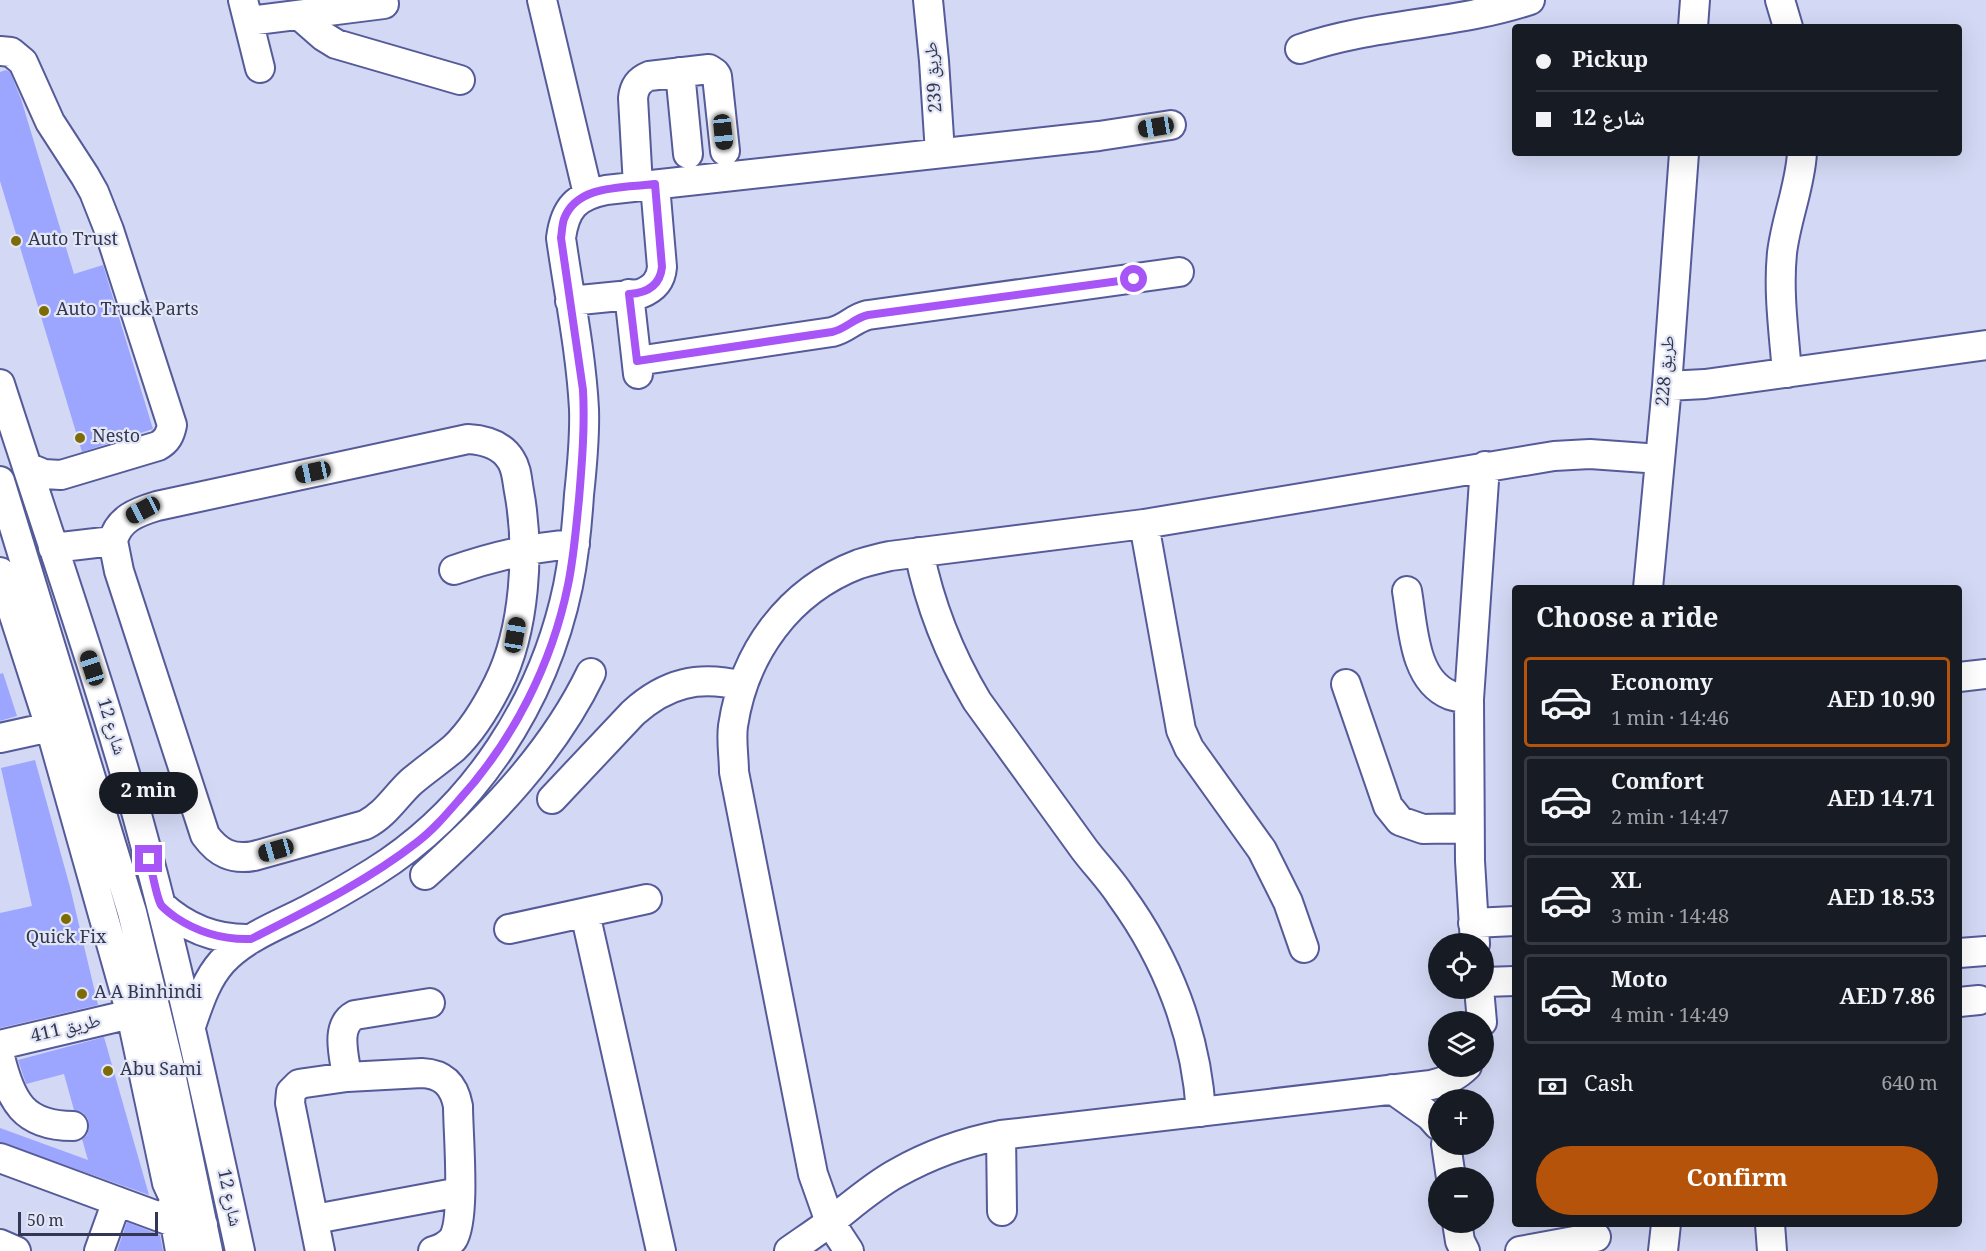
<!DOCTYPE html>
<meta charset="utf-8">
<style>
:root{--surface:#171b24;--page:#20242c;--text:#f1f3f6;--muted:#9ea1a6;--line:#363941;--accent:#b45309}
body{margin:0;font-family:Georgia,"Noto Naskh Arabic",serif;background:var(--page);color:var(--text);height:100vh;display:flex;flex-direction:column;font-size:22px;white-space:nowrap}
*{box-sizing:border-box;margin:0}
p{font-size:20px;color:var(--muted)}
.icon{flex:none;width:33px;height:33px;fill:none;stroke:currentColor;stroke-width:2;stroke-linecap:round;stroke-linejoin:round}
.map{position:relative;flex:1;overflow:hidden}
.details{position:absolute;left:1512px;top:585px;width:450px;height:642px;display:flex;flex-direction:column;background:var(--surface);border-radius:6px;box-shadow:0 6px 24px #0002}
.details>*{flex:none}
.banner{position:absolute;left:1512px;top:24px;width:450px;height:132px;border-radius:6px;box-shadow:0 6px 24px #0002;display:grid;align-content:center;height:132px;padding:0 24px;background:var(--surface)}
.fabs{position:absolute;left:1428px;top:933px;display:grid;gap:12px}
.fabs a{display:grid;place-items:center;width:66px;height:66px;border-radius:50%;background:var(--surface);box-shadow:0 6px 24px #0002;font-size:30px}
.scale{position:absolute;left:18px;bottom:15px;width:140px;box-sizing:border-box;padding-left:6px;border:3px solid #333753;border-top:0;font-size:16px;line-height:21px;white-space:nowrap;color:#333753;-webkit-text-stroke:4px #e3e6f4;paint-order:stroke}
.end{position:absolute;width:27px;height:27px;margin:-14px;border:8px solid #a855f7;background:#fff;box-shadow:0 0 0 3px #fff}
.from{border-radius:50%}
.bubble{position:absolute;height:42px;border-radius:21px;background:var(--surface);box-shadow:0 6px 24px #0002;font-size:20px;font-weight:800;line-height:42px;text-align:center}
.car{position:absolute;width:18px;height:36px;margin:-18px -9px;border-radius:8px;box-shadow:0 0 4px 2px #0007;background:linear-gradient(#222 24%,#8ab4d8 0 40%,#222 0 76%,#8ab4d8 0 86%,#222 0)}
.banner b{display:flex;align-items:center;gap:21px;height:57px;font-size:22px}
.banner b+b{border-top:2px solid var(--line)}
.banner i{width:15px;height:15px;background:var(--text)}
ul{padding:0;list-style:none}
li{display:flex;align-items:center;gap:18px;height:90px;margin:0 12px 9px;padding:0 12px;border:3px solid var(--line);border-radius:6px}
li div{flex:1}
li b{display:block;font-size:22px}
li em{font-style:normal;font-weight:800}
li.active{border-color:var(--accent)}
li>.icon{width:54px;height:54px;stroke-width:1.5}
h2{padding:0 24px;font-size:27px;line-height:72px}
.pay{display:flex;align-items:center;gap:15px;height:66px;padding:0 24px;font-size:22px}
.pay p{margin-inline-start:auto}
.button{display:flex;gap:12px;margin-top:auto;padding:12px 24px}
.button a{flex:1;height:69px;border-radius:36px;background:var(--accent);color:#fff;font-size:24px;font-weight:800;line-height:69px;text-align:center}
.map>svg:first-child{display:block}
.building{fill:#9ca6ff}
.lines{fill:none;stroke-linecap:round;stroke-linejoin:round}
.minor-casing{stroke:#555b98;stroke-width:32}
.minor{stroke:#fff;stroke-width:28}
.route{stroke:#a855f7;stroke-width:8}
.poi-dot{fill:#7d6c06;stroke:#e3e6f4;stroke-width:2}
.labels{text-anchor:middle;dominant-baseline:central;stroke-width:4.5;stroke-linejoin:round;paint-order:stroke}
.street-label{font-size:18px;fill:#333753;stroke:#e3e6f4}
.poi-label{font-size:18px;fill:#333753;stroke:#e3e6f4;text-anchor:start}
</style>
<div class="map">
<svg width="1986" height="1251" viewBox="0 0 1986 1251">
<rect width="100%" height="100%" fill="#d3d8f4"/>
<!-- building -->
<path class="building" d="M6,70L10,72L21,99L74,274L103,265L153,429L82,452L0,181V72Z
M3,673L17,716L0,721V674Z
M35,760L70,887L98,1005L0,1028V913L32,906L1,768Z
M104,1037L149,1195L0,1142V1128L88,1160L82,1139L87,1135L89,1128L88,1119L83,1113L74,1110L64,1074L26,1084L18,1060Z
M127,1222L160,1235L163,1251H117Z"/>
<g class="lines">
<!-- minor casing -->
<g class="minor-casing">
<path id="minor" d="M243,0L260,68
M542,0L588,194
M928,0L934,61L940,153
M1780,0L1788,27
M299,15L323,36L336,44L460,80
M249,21L384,4
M1693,27L1695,0
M1300,49C1375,23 1456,25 1530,0
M0,51L11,52L23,62L50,122L85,176L94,192L109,230L172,425C170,435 167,441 158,446L61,475L44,474L27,467
M680,72L688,154
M638,186L633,98C634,87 639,80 649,76L709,69L715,73L717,76L725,151
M629,294L638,374
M570,301L640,294C653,289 661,281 662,267L655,185
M637,361L832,332C846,329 854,318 868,315L1179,272
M1787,373C1784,334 1778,292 1782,253C1786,219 1800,187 1802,153
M0,384C46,527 96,670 137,815C177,959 208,1105 240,1251
M1667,386L1705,384L1986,345
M0,481L132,912L169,1064L208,1251
M1144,524L1181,730L1189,748L1262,850L1288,902L1304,948
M53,548L113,541L119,571L205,835C218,853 232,860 254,856L365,825C385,815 395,797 411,782C425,770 440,760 454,748C472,731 487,706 498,684C525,630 530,550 519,491C517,481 517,469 511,460C502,445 486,440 468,439L157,506C137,512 118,519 113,541
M919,552C930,606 949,654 977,701C1013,750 1048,800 1084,849C1096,865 1110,879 1121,896C1167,959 1196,1033 1201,1112
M454,570C494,556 533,547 575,544
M0,572L50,727L131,1014L167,1183C176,1204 183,1214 203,1225
M1648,588L1667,386L1684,153
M1407,591C1413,625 1413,680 1450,695C1456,697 1463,698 1469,699
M1959,677L1986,674
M1346,684L1388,806L1400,821L1423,829L1469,828
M0,738L50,727
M552,799L633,713C666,683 699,675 742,686
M425,875C490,817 553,752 591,673
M161,905C187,929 216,940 251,939
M585,913L661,1251
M1473,923L1515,921
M509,929L647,899
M1475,944L1470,861L1469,699L1485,466
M1959,953L1986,951
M1484,982L1515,981
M1479,988L1482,1022
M1959,1002L1979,1000
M191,1026C199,1003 206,980 222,962C245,937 279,925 308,910C331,898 353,885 374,872C475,809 544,701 568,586C574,556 577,526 579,495C582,467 585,438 584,409C581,352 569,295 561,238C565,208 576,196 606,190L1099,136L1171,125
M0,1045L131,1014
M0,1057C11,1101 23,1126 73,1126
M347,1077C345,1058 334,1026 355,1015L430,1003
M1392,1089L1430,1116L1438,1125
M1001,1135L1002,1211
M1446,1144L1451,1178
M0,1158L176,1223
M172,1206L180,1251
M315,1219L460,1192
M1457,1222L1460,1241L1465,1251
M1770,1224L1772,1251
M0,1244L16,1251
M99,1251L117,1201
M320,1251L290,1103L291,1092L299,1084L305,1083L347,1077L422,1073C443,1074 454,1085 458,1106C458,1134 466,1218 453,1239C448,1245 441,1249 433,1251
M789,1251C803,1241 817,1232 830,1222C852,1205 873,1186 897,1173C929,1155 965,1142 1001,1135L1431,1085C1445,1082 1456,1077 1467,1066
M849,1251L830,1222L813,1174L734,772C734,757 731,741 733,726C744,653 788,591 859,564C869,561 880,558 890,556L1144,524L1554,456L1590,454L1660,459
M1520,1251L1596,1237
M1663,1251L1666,1224"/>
</g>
<!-- minor -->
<use href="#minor" class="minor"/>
</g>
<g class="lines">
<!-- route -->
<path class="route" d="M149,859C152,870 156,896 161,905C164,909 171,914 175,917C199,933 223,940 251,939C308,910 366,882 416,843C432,831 445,816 458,801C513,741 552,664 568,585C574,556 576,528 579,499C582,462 585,427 583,390L561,238C562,232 562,225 564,219C577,184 624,188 655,184L662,267C660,286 647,293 629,294L637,361L832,332C846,329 854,318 868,315L1134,279"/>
</g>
<!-- markers -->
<g class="poi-dot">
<circle cx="16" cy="241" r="6"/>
<circle cx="44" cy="311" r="6"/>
<circle cx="80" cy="438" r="6"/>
<circle cx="66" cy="919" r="6"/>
<circle cx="82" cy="994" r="6"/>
<circle cx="108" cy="1071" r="6"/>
</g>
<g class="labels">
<!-- street labels -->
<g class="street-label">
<text transform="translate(935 77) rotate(-94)">طريق 239</text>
<text transform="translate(1667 371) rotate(-85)">طريق 228</text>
<text transform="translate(110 727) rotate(73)">شارع 12</text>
<text transform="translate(66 1030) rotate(-13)">طريق 411</text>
<text transform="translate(228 1198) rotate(78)">شارع 12</text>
</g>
<!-- poi labels -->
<g class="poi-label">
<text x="28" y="241">Auto Trust</text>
<text x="56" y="311">Auto Truck Parts</text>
<text x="92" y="438">Nesto</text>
<text x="66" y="939" text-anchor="middle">Quick Fix</text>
<text x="94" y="994">A A Binhindi</text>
<text x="120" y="1071">Abu Sami</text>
</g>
</g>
</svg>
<div class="fabs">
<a><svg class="icon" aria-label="locate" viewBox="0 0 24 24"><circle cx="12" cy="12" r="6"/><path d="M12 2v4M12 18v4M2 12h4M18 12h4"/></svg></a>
<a><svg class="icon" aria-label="layers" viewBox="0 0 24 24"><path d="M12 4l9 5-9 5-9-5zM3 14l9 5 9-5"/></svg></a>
<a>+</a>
<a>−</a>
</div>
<div class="scale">50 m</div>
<i class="end from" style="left:1134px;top:279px"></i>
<i class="end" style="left:149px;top:859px"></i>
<div class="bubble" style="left:99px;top:772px;width:99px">2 min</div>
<i class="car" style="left:1156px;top:127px;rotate:261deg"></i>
<i class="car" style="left:723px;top:132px;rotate:174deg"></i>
<i class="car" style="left:313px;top:472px;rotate:258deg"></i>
<i class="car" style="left:143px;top:510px;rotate:242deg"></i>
<i class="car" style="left:515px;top:635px;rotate:10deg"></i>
<i class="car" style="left:92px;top:668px;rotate:342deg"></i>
<i class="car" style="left:276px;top:850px;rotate:254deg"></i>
<div class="banner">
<b><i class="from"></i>Pickup</b>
<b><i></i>شارع 12</b>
</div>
<section class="details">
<h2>Choose a ride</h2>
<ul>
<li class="active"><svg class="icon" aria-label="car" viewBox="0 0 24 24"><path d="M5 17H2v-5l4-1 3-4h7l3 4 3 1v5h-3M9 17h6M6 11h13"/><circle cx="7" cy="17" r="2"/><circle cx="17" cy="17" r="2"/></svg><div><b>Economy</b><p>1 min · 14:46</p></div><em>AED 10.90</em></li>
<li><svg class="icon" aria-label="car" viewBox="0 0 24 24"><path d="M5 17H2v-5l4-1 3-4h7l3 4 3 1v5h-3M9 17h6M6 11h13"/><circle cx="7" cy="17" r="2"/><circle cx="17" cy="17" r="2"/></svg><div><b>Comfort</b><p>2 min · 14:47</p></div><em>AED 14.71</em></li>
<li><svg class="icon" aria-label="car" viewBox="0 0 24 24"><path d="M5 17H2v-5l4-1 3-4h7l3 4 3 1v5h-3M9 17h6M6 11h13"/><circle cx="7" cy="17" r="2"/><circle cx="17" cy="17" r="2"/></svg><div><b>XL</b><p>3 min · 14:48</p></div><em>AED 18.53</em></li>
<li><svg class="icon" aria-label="car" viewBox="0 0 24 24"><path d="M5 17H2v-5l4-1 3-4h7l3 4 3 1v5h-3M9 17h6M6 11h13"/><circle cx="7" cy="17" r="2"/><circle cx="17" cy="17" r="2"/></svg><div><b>Moto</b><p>4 min · 14:49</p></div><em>AED 7.86</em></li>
</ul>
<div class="pay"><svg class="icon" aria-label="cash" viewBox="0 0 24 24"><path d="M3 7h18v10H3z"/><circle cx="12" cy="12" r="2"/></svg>Cash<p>640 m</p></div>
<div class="button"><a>Confirm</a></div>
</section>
</div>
